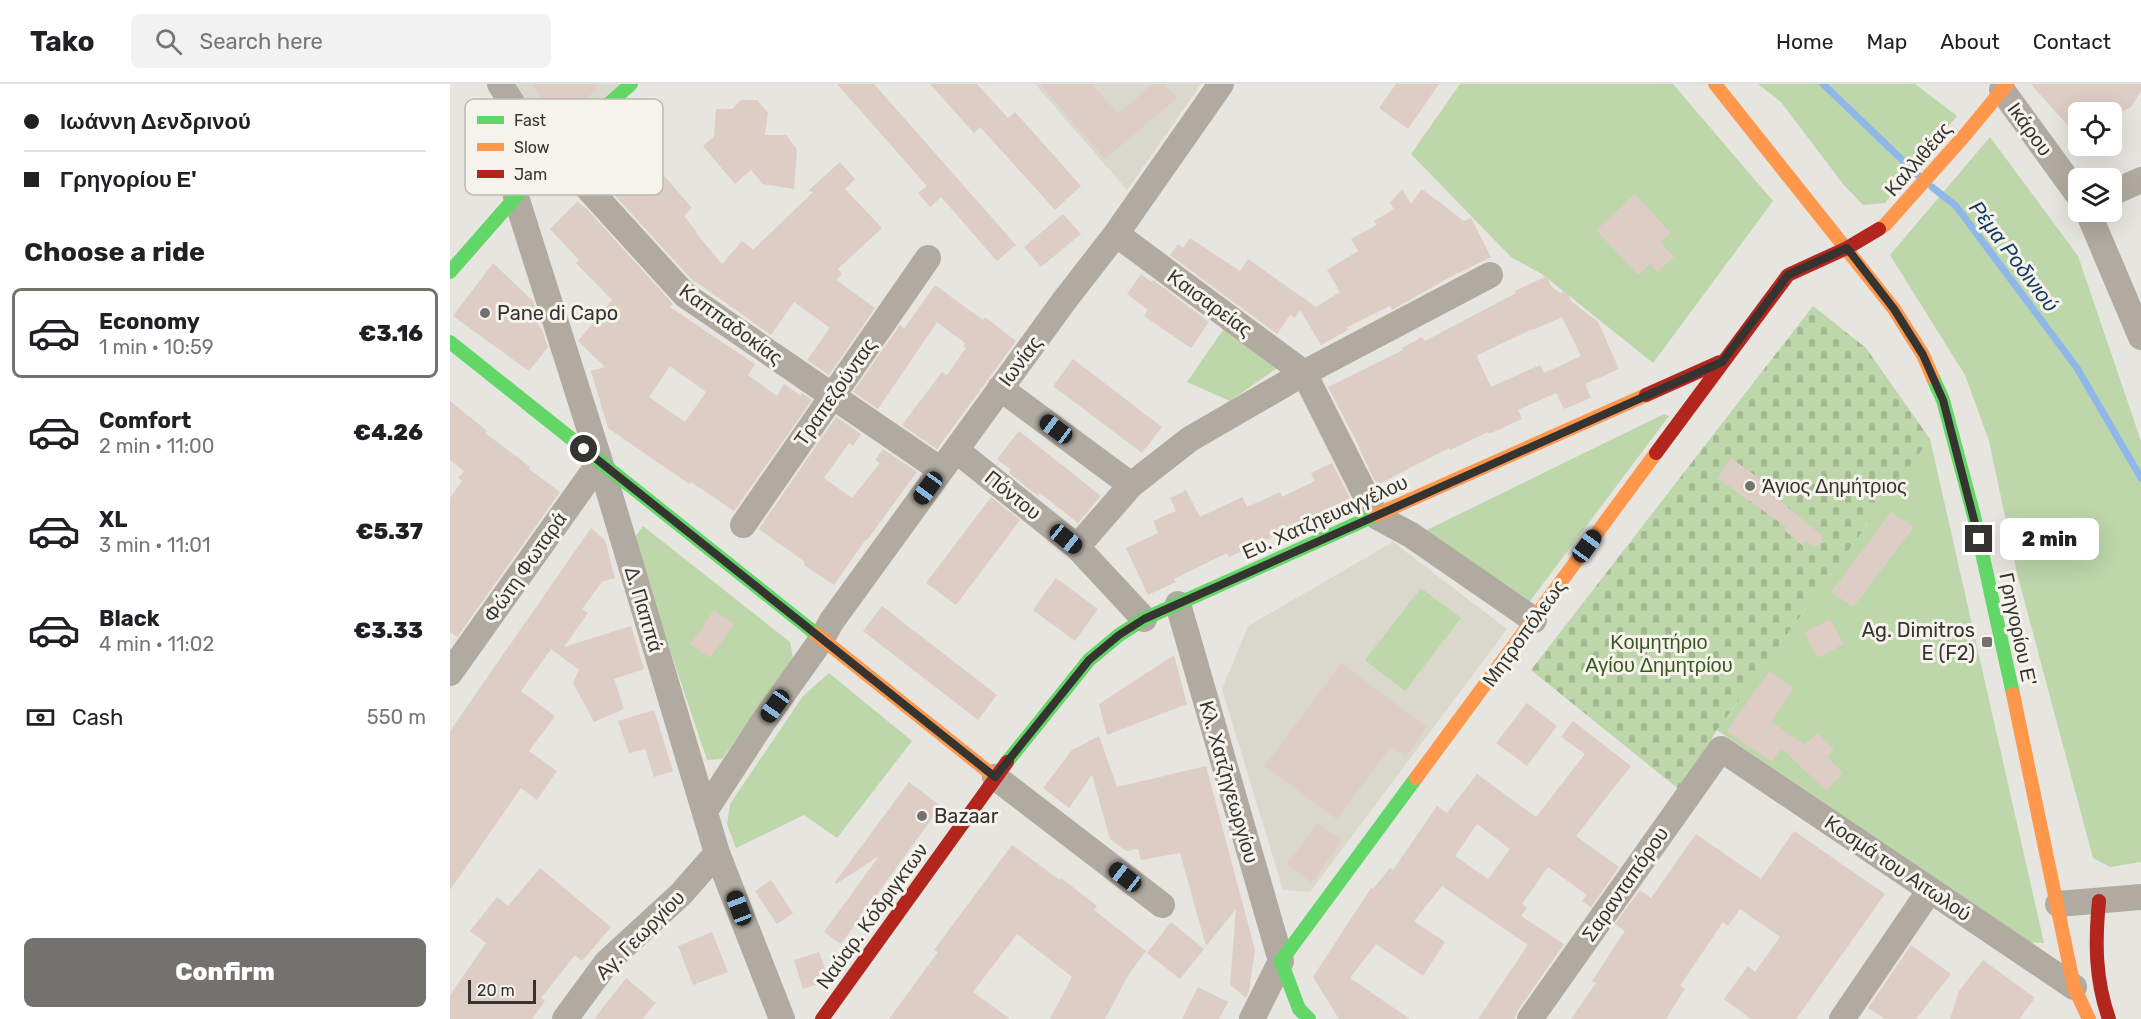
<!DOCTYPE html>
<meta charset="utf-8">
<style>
:root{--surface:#fff;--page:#f2f2f2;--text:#202124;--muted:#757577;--line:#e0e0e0;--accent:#73726e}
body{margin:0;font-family:Rubik,sans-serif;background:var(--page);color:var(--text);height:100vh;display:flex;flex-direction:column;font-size:22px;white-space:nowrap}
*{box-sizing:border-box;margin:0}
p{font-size:20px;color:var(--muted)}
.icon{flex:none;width:33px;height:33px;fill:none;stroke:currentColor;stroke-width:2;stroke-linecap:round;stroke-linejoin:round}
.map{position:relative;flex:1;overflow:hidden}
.details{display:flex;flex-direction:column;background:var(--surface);width:450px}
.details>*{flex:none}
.guide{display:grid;align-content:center;height:132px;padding:0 24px;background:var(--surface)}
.controls{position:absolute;left:1618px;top:18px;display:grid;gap:12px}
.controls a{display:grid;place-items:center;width:54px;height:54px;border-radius:9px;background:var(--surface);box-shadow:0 6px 24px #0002;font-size:30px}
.scale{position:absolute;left:18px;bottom:15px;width:68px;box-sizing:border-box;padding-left:6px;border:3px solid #353431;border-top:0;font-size:16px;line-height:21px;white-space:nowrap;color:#353431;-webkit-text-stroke:4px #f5f3eb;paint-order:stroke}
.end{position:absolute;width:27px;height:27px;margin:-14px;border:8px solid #353431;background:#fff;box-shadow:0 0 0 3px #fff}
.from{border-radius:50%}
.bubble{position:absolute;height:42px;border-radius:9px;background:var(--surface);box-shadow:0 6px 24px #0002;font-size:20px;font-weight:800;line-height:42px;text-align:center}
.car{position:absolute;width:18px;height:36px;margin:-18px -9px;border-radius:8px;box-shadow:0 0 4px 2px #0007;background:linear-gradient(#222 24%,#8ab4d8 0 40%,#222 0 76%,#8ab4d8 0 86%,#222 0)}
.guide b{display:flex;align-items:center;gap:21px;height:57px;font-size:22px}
.guide b+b{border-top:2px solid var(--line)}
.guide i{width:15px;height:15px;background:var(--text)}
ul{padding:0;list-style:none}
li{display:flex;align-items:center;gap:18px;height:90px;margin:0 12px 9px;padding:0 12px;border:3px solid transparent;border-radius:9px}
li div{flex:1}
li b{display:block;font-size:22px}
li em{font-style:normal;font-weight:800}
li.active{border-color:var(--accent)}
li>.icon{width:54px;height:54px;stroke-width:1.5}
h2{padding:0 24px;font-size:27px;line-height:72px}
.pay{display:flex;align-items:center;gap:15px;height:66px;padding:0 24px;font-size:22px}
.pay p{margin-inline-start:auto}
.action{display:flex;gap:12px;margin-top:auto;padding:12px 24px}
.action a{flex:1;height:69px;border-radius:9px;background:var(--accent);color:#fff;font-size:24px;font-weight:800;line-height:69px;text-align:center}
header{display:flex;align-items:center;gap:36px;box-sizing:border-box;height:84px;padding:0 30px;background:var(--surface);border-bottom:2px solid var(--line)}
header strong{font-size:28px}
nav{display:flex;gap:33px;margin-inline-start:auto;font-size:21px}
.search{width:420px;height:54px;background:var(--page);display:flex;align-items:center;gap:15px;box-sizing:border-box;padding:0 21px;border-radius:9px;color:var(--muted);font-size:22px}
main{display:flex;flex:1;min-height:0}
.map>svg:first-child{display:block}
.built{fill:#dad7cd}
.green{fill:#bdd6aa}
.cemetery{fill:url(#cemetery-stones)}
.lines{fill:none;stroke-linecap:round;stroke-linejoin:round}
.stream{stroke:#8fb7ea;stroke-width:7}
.building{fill:#ddcdc5;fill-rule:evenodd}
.street{stroke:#b0aaa0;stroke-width:26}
.fast{stroke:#63d668;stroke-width:14}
.slow{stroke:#ff974d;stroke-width:14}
.jam{stroke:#b3261e;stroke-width:14}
.route{stroke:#353431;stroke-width:8}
.poi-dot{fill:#73726e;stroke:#f5f3eb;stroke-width:2}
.labels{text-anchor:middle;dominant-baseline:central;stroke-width:6;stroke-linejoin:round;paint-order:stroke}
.street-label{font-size:20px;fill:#353431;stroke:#f5f3eb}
.poi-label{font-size:20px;fill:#353431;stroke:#f5f3eb;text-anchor:start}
.park-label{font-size:20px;fill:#37571e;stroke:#f5f3eb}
.water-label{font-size:21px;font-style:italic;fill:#123867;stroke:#f5f3eb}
.key{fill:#f5f3eb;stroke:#bbbab3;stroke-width:1.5}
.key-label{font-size:16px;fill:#353431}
</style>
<header>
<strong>Tako</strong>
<div class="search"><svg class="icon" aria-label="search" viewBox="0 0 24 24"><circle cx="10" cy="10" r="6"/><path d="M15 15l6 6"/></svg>Search here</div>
<nav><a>Home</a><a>Map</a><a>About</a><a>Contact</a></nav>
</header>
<main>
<section class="details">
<div class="guide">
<b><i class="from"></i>Ιωάννη Δενδρινού</b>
<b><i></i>Γρηγορίου Ε'</b>
</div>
<h2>Choose a ride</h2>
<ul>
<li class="active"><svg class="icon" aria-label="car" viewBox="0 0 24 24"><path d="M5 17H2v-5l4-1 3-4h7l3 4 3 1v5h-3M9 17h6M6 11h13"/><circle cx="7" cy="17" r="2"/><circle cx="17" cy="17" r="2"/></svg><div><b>Economy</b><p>1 min · 10:59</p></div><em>€3.16</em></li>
<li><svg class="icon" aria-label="car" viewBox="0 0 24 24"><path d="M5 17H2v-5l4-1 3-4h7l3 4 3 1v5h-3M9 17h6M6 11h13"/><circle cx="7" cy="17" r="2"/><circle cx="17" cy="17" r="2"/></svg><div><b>Comfort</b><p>2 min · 11:00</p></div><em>€4.26</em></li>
<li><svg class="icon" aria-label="car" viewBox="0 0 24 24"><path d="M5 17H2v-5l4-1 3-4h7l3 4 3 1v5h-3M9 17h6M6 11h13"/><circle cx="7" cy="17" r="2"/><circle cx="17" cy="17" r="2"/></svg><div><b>XL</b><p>3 min · 11:01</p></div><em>€5.37</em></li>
<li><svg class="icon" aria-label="car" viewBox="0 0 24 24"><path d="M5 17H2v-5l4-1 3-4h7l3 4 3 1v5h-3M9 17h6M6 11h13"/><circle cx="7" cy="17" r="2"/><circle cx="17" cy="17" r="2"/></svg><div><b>Black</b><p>4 min · 11:02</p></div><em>€3.33</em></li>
</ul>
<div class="pay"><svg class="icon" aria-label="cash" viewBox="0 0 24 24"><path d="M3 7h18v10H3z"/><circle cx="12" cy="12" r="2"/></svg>Cash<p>550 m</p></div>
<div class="action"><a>Confirm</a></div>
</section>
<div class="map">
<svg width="1691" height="935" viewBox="0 0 1691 935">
<defs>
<pattern id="cemetery-stones" width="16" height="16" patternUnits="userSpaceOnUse" patternTransform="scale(1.5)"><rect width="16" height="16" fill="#bdd6aa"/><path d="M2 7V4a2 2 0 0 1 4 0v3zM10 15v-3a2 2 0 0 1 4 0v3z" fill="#a3b893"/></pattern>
</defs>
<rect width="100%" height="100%" fill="#e6e5e0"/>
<!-- built -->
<path class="built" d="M57,0H177L99,65Z
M585,0H751L677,106Z
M943,458L1057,545L860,808L833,806L772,605L798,542Z"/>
<!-- green -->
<path class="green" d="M1010,0H1223L1323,117L1203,279L1092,190L1061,173L961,70Z
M1308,0H1465L1507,32L1435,119L1413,121L1393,100L1331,18Z
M1540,53L1628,172L1691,357V778L1660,783L1643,774L1567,489L1539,357L1515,291L1440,171Z
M775,243L827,284L780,317L737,298Z
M1214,330L1219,332L1077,521L977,446Z
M1480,355L1594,859L1578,858L1267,646Z
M193,442L340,558L343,574L272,675L257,676L183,456Z
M971,504L1011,534L955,607L915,576Z
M379,589L462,657L387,754L354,731L286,764L277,740L280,720L353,612Z"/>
<!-- cemetery -->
<path class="cemetery" d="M1363,222L1416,264L1480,355L1267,646L1231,707L1081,586Z"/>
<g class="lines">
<!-- stream -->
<path class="stream" d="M1373,0L1469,92
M1482,103L1506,122L1627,284L1691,394"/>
</g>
<!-- building -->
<path class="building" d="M83,0H144L147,5L116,33L106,39Z
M387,0H424L566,161L547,177L491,113L480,123L468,109L477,102Z
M480,0H527L558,34L565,28L631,102L605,126L530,43L524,49Z
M590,0H642L668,30L703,0H714L727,14L655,75Z
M946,0H989L958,45L929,24Z
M1581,0H1691V7L1681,23L1662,34V28H1629V51L1627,52Z
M291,16H307L318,29L315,51H336L347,65L344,105L313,100L301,86L285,100L253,62L264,53L266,25H282Z
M197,72L242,124L234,132L247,148L246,149L272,180L292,157L303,166L363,108L358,107L390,78L405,95L395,105L432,144L388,185L392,190L386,196L425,224L379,291L357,276L380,244L344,218L321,251L245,197L244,198L159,105Z
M952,105L961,120L972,105L1014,137L1021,134L1041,173L1009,189V188L942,226L940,222L896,244L898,246L871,261L850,226L845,234L840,231L827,250L720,171L728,160L733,164L740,154L790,187L798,175L866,223L890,208L877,186L908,167L901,155L927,141L924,137L944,125L940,119Z
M1185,110L1221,149L1210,158L1224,173L1207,188L1200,180L1188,191L1146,146Z
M127,118L136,124L223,220L220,223L305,280L298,291L327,312L334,300L351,312L352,309L362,316L284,427L241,398L239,400L158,344L141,287L155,283L128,257L162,216L126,179L129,176L100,145ZM220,282L256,308L235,338L199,313Z
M613,130L631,150L591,183L574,163Z
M43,179L83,217L88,232V241L92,246L98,263L79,287L3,232Z
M691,190L702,198L703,196L759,238L741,264L694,232L698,226L677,210Z
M1097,192L1101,202L1110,209L1116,207L1121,217L1148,238L1169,285L1135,300L1141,314L1114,325L1106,309L1068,326L1072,335L1039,350L1038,348L1000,366L999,364L927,401L909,364H910L878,303L953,266L952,264L972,253L975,257L1066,209L1065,207ZM1112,233L1131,272L1094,289L1090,281L1041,303L1027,273L1028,271L1082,245L1083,246Z
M485,201L533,236L535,233L566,257L487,365L452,341L492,288L497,291L516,264L513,262L515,259L487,238L428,325L403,308L450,241L454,244L456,242Z
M623,275L712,343L692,369L603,302Z
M0,317L37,347L35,349L66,372L80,383L79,385L110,408L7,553L0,548V414L12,397L8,394L14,387L0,376Z
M386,333L411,350L403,362L399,359L374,394L402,414L430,379L425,376L433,365L467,388L417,456L416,455L384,501L354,481L355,478L309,445Z
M569,347L651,412L628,439L590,409L588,412L559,389L561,386L547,375Z
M1281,374L1332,411L1329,416L1374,453L1366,464L1356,457L1353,462L1334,446L1336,443L1267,394Z
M882,379L900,414L845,441L846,442L779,473L777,469L724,495L726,498L698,511L676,464L708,449L703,437L726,427L720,414L736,406L750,433L792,413L797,423L830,408L832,413L865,397L861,389Z
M541,413L570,436L506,521L476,499Z
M1441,428L1464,443L1403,523L1381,508Z
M141,444L155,456L165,494L152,498L132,525L138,529L114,563L181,542L194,585L164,595L174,625L144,638L123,599L129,586L101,565L71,607L105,632L79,667L107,687L87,716L71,704L0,806V647Z
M606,494L648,525L625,557L583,526Z
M432,522L547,611L528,636L413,547Z
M264,526L284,540L260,574L240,560Z
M1380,535L1394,560L1368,574L1354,549Z
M724,571L737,620L657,651L649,620Z
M891,579L977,643L956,673L941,662L887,735L815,682Z
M1319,587L1344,604L1321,638L1355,661L1367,649L1384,665L1377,673L1393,689L1376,707L1331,664L1322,678L1277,647Z
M1077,619L1107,642L1077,682L1046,659Z
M204,626L223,687L204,693L195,665L179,669L168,637Z
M1123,637L1181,682L1126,752L1169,783L1141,823L1132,817L1137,811L1098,783L1072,820L1077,824L1071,832L1114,860L1068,926L1064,935H1028L1078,861L992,802L964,837L995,858L973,892L926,860L900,894L960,935H889L863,893L921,804L923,805L940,784L943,786L987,722L997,729L1027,690L1086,733L1135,670L1111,653ZM1027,740L1060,765L1038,795L1005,772Z
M649,652L667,703L756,682L805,866L799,907L796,914L780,901L786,825L756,862L730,769L691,776L688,765L676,767L660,755L642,691L619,724L593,704L622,666Z
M459,698L491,722L391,860L374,848L429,772L386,800L385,798Z
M867,739L892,756L862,799L837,781Z
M1344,747L1435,810L1346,935H1301L1274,915L1298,882L1305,888L1330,853L1290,825L1278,842L1273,838L1230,902L1235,905L1216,935H1121L1146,899L1142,897L1175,847L1165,840L1190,806L1201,814L1246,750L1311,795Z
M562,761L610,796L611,794L647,822L644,826L696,867L679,890L655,935H600L622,893L567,850L523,908L560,935H439L488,868L484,866Z
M90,784L161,843L132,877L125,871L91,914L95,917L82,935H0V911L36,859L20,847L47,813L58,822Z
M321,796L343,829L327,840L305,807Z
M721,838L754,865L730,895L697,869Z
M262,848L278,888L243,901L228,862Z
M1461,861L1501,890L1466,935H1435L1418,924Z
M369,868L378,894L375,898L353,905L344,876Z
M1533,876L1585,914L1569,935H1500L1509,907Z
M176,894L206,919L192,935H144Z
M748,903L778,918L769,935H732Z"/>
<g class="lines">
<!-- street -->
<path class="street" d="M50,0L83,52L105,68L235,211L485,382
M1552,6L1629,112
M1662,109L1691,96
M66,113L150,378L267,769L332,935
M1638,128L1691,253
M666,150L854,289L926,432L961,451L1084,536
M550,304L681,401
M506,366L627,463L694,535
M293,441L478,174
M627,463L681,401L740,355L854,289L1040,191
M728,520L831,877L802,935
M0,589L150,378
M545,693L712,821
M255,727L313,638L372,555L381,538L614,217L666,150L771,0
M1608,820L1691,813
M115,935L157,878L231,810L267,769
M1080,935L1271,665L1624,903
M1392,935L1480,806"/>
<!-- fast -->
<path class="fast" d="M0,188L105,68L181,0
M0,258L366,550
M1483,294L1493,316L1524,432L1563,610
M557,678L639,576L669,551L694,535L926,431
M859,935L849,925L831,877L966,694"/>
<!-- slow -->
<path class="slow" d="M1265,0L1444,225L1473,271L1483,294
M1429,145L1435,141L1515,51L1557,0
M926,431L1196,311
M366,550L545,693
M1563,610L1624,903L1639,935
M966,694L1206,369"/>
<!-- jam -->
<path class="jam" d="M1196,311L1270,278
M1206,369L1338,191L1397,164L1429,145
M1649,817C1645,858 1645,895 1659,935
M372,935L557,678"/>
</g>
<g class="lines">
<!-- route -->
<path class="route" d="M134,365L545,693L639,576L669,551L694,535L1272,278L1338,191L1397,164L1444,225L1473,271L1493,316L1529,455"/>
</g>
<!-- markers -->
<g class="poi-dot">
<circle cx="35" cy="229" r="6"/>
<circle cx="1300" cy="402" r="6"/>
<rect x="1531" y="552" width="12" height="12" rx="3"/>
<circle cx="472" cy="732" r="6"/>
</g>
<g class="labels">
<!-- street labels -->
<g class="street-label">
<text transform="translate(1580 45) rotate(54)">Ικάρου</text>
<text transform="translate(1468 75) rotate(-49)">Καλλιθέας</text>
<text transform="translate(760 219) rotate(36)">Καισαρείας</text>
<text transform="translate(281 240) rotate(36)">Καππαδοκίας</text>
<text transform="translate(570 277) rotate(-53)">Ιωνίας</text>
<text transform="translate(385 308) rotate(-55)">Τραπεζούντας</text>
<text transform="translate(563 411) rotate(39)">Πόντου</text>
<text transform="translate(875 433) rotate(-24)">Ευ. Χατζηευαγγέλου</text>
<text transform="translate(75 483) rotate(-55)">Φώτη Φωταρά</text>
<text transform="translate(194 525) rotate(73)">Δ. Παππά</text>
<text transform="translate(1568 545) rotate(78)">Γρηγορίου Ε'</text>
<text transform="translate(1074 549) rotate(-54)">Μητροπόλεως</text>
<text transform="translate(779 698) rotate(74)">Κλ. Χατζηγεωργίου</text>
<text transform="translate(1448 784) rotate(34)">Κοσμά του Αιτωλού</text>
<text transform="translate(1175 800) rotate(-55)">Σαρανταπόρου</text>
<text transform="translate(422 832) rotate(-54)">Ναύαρ. Κόδριγκτων</text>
<text transform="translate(190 851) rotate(-45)">Αγ. Γεωργίου</text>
</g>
<!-- poi labels -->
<g class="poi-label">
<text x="47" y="229">Pane di Capo</text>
<text x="1312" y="402">Άγιος Δημήτριος</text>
<text x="1525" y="546" text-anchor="end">Ag. Dimitros<tspan x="1525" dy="23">E (F2)</tspan></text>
<text x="484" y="732">Bazaar</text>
</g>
<!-- park labels -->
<g class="park-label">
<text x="1209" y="558">Κοιμητήριο<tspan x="1209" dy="23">Αγίου Δημητρίου</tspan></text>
</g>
<!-- water labels -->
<g class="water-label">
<text transform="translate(1564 172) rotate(53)">Ρέμα Ροδινιού</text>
</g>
</g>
<!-- legend -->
<rect x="15" y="15" width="198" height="96" rx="9" class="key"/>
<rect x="27" y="32" width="27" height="8" fill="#63d668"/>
<rect x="27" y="59" width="27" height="8" fill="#ff974d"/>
<rect x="27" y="86" width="27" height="8" fill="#b3261e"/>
<g class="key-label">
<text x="64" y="42">Fast</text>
<text x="64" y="69">Slow</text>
<text x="64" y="96">Jam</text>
</g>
</svg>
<div class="controls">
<a><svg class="icon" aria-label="locate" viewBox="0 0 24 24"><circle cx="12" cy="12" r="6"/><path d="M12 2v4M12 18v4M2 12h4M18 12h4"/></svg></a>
<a><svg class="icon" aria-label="layers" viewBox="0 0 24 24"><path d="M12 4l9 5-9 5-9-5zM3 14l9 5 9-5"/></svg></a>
</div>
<div class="scale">20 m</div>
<i class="end from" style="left:134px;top:365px"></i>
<i class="end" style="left:1529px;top:455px"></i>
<div class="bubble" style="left:1550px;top:434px;width:99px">2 min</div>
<i class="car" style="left:606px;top:345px;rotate:307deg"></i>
<i class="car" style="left:478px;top:404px;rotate:216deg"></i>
<i class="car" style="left:616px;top:455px;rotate:129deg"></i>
<i class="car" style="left:1137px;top:462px;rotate:36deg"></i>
<i class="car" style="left:325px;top:622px;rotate:215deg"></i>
<i class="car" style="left:675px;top:793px;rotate:308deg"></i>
<i class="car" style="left:289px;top:824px;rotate:339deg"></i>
</div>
</main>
